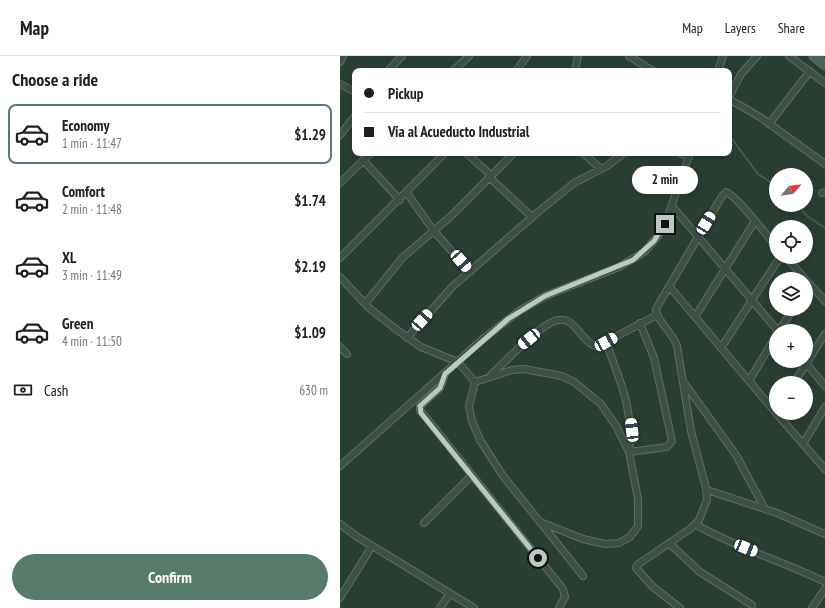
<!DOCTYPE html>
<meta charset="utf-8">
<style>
body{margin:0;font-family:"PT Sans Narrow",sans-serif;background:#f2f2f2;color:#202124;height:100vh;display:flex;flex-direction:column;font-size:15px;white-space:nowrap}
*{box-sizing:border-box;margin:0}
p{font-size:13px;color:#757577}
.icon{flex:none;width:22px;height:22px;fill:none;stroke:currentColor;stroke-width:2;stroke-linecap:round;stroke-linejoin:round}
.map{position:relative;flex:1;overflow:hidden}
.drawer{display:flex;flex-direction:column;background:#fff;width:340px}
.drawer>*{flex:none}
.guide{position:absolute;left:12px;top:12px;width:380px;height:88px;border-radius:8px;box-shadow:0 2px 10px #0003;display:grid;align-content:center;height:88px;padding:0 12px;background:#fff}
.needle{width:26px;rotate:61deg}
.fabs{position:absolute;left:429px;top:112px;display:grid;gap:8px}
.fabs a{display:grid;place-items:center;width:44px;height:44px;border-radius:50%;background:#fff;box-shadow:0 2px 10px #0003;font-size:20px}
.end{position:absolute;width:18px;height:18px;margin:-9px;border:5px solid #bac9c1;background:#111;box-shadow:0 0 0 2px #111}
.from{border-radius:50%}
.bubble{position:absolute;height:28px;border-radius:14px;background:#fff;box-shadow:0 2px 10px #0003;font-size:13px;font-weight:600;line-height:28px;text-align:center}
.car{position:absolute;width:12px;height:24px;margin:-12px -6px;border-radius:5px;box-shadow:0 0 3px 1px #0007;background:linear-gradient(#fff 24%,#345 0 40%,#fff 0 76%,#345 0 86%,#fff 0)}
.guide b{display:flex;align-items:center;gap:14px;height:38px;font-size:15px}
.guide b+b{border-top:1px solid #e0e0e0}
.guide i{width:10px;height:10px;background:#202124}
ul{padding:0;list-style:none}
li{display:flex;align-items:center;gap:12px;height:60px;margin:0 8px 6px;padding:0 4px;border:2px solid transparent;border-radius:8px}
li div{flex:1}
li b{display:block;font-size:15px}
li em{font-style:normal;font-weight:600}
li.current{border-color:#587c6b}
li>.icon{width:36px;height:36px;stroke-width:1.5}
h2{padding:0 12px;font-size:18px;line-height:48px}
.pay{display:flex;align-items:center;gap:10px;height:44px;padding:0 12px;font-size:15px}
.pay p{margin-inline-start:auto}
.cta{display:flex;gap:8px;margin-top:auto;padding:8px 12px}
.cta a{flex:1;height:46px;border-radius:24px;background:#587c6b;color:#fff;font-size:16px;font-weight:600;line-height:46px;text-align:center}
header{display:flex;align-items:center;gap:24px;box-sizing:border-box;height:56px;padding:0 20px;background:#fff;border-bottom:1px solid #e0e0e0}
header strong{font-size:19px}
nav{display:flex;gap:22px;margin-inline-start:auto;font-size:14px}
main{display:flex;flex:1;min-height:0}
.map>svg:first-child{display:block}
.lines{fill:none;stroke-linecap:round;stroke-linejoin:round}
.stream{stroke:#446753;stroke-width:1.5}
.minor-casing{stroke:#5e6f66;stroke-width:8}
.secondary-casing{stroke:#5e6f66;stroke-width:11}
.minor{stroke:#3e4f45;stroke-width:6}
.secondary{stroke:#4c6256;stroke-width:9}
.route{stroke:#bac9c1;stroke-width:5}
</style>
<header>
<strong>Map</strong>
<nav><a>Map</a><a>Layers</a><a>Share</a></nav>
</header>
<main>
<section class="drawer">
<h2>Choose a ride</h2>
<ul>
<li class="current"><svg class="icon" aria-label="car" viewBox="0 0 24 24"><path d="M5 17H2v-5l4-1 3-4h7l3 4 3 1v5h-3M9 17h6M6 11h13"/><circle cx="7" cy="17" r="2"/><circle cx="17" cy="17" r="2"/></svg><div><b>Economy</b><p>1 min · 11:47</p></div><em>$1.29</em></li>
<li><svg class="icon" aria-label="car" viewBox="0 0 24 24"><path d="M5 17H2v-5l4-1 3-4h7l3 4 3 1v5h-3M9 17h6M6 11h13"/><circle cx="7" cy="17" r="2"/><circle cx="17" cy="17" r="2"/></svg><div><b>Comfort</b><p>2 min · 11:48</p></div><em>$1.74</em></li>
<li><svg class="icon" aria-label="car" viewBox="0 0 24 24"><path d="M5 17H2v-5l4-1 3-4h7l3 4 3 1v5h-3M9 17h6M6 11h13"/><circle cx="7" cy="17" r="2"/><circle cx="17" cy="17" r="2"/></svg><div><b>XL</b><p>3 min · 11:49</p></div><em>$2.19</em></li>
<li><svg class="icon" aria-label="car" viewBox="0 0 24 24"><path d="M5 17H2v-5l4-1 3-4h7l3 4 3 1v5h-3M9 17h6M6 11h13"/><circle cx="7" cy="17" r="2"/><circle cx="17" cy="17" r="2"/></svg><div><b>Green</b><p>4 min · 11:50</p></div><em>$1.09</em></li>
</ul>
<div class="pay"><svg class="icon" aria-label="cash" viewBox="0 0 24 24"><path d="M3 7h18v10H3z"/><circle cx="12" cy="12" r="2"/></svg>Cash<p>630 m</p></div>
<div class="cta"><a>Confirm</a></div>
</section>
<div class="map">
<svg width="485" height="552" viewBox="0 0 485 552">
<rect width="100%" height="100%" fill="#2a3f33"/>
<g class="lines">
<path class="stream" d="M389 79 418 118 436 130
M457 149 467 160 485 172"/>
<g class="minor-casing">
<path id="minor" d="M289 0 313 15
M449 0 485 27
M0 6 3 0
M48 15 62 0
M113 15 129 0
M176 15 187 0
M235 15 238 0
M378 15 383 0
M0 28 15 36
M389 41 401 18 417 0
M389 43 420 61 485 108
M429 68 470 15
M0 79 15 60
M126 97 151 119
M243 97 261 113
M340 97 349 101
M23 104 60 144
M149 121 192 161
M0 127 31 97
M67 137 93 174 130 216
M482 137 485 136
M332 150 438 275
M446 201 465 223
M0 202 105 97
M0 221 28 251 53 271 81 291 118 306 135 326
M466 224 485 245
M329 230 436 357
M25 248 63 201 110 161 174 97
M355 261 415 165
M439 275 453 253
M67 282 112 231 198 156 234 127 267 110 284 97
M266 286C280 326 294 352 289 396L327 391 332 385 314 302 300 267
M0 291 7 298
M381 292 440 201
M464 305 485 330
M184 313 222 320 234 326 261 348 276 370 289 396 298 443V470L290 481 279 487 265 488 243 483 200 466 163 420 140 384 132 365 129 350 135 326 172 314Z
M105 318 100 332 80 350V354L223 533 225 541 219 552
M150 320C164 307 201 266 219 264 226 263 230 266 235 271 241 277 249 291 258 290L317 259
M409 325 436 280
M454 327 485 278
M345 328 396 399 425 453
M436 357 485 413
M463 388 485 351
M0 410 144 282 179 255 205 240 279 211 304 196 318 180 325 168 350 97
M367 434 437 457 485 478
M84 467 131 420
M201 467 243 520
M0 468 16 480 134 552
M355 468C396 492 443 505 485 526
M330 488 360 516 412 549
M0 542 32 490
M100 552 110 537
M340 552 313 531 296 512 297 509 350 473 359 464 367 444 366 432 351 375 337 290C334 278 315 263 316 253L382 140 386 136C396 139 427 180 436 190
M472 552 485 533"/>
</g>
<g class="secondary-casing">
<path id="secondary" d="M474 0 485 9"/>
</g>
<use href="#minor" class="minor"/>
<use href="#secondary" class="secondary"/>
</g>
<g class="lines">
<path class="route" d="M198 502 81 357 80 350 100 332 105 318 168 263 205 240 293 204 314 185 325 168"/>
</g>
</svg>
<div class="fabs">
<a><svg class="needle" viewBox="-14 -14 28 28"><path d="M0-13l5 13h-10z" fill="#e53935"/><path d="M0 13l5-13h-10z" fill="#757577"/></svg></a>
<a><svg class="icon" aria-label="locate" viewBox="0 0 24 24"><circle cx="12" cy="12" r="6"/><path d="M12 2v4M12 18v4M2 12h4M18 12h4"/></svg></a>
<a><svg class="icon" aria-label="layers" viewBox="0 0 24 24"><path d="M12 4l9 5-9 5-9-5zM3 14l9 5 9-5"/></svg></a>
<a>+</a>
<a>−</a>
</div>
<i class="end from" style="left:198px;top:502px"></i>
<i class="end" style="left:325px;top:168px"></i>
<div class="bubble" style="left:292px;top:110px;width:66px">2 min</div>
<i class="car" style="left:366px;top:167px;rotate:31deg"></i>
<i class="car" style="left:121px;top:205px;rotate:139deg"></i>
<i class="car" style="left:82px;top:264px;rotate:42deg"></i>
<i class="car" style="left:189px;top:283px;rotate:231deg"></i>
<i class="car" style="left:266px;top:286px;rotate:61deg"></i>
<i class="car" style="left:292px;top:374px;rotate:353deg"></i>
<i class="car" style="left:406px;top:492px;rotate:112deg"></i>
<div class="guide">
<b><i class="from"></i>Pickup</b>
<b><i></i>Vía al Acueducto Industrial</b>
</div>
</div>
</main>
